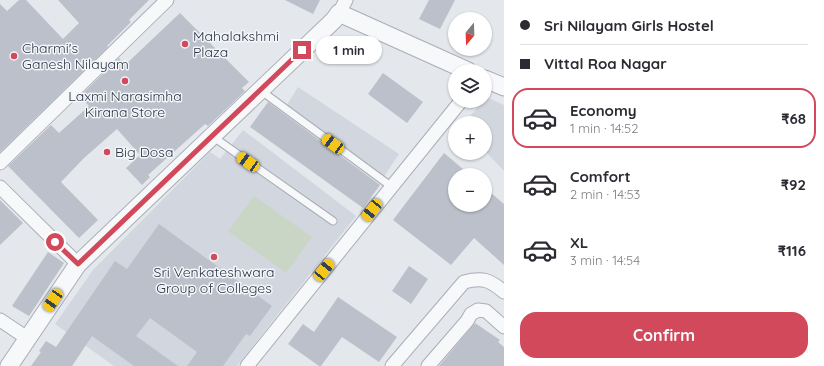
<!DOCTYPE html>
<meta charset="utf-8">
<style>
body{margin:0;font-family:Quicksand,sans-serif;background:#f2f2f3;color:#2b2b33;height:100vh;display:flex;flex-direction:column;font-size:15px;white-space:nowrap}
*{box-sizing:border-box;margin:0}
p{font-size:13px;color:#7c7c81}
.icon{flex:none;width:22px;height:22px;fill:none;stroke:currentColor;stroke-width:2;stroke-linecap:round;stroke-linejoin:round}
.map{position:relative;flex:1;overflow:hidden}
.drawer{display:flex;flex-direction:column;background:#fff;width:320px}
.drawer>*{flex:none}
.guide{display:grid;align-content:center;height:88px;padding:0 16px;background:#fff}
.needle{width:26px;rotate:199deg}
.controls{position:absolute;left:448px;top:12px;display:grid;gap:8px}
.controls a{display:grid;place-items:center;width:44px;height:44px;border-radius:50%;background:#fff;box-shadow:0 1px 3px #0004;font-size:20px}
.end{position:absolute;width:18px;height:18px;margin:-9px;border:5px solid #d1495b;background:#fff;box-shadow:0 0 0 2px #fff}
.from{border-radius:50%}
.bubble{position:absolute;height:28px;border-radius:14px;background:#fff;box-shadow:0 1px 3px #0004;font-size:13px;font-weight:700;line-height:28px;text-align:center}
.car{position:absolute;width:12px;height:24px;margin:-12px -6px;border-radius:5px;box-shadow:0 0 3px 1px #0007;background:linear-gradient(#f5c518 24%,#345 0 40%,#f5c518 0 76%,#345 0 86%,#f5c518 0)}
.guide b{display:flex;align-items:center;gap:14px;height:38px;font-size:15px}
.guide b+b{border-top:1px solid #e1e1e2}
.guide i{width:10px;height:10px;background:#2b2b33}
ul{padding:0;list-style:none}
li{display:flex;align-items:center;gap:12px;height:60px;margin:0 8px 6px;padding:0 8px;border:2px solid transparent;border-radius:16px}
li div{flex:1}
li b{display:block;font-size:15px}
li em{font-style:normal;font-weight:700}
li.current{border-color:#d1495b}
li>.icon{width:36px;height:36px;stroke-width:1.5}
.cta{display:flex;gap:8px;margin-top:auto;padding:8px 16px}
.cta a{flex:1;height:46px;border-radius:16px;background:#d1495b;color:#fff;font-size:16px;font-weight:700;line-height:46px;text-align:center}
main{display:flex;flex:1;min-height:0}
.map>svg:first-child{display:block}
.built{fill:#d2d6de}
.green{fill:#c9d6c5}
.building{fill:#bbc0ca}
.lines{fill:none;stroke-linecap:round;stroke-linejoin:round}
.service-casing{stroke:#a9aeb7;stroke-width:9}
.minor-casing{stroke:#a9aeb7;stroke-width:15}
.tertiary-casing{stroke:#a9aeb7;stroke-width:19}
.service{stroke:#f7f8fa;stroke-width:7}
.minor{stroke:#f7f8fa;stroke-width:13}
.tertiary{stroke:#f7f8fa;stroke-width:17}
.route{stroke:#d1495b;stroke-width:5}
.poi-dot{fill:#d1495b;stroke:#f4f6f9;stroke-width:1.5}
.labels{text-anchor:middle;stroke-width:3;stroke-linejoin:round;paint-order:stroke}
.poi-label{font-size:14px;fill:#2b3445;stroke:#f4f6f9;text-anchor:start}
</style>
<main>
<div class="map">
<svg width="504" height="366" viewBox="0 0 504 366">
<rect width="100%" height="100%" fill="#e4e7ec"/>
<path class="built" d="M298 87 399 154 383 178 285 108Z
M486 97 504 105V171L485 151V123H464L483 101H485Z
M243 130 356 216 237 366H114L55 324 93 270 210 152 220 159Z"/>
<path class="green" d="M254 196 312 237 286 273 228 231Z"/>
<path class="building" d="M19 0H26L63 39 79 23 58 0H149L129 20 131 22 107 46 108 47 0 152V4L7 11Z
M285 0H320L313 14Z
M429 0H455L440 29 419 19Z
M180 13 249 82 242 88 245 91 208 126 205 124 148 175 150 177 142 185 126 168 140 155 117 129 84 158 61 182 98 220 79 238 8 166 51 125 59 133 89 106 80 96 119 58 125 65Z
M383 73 423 102 407 123 368 94Z
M268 102 380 185 363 208 250 127Z
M444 153 470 175H455V205H485V188L504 204V265L474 238 451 265 393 220Z
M0 200 23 223 0 245Z
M159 224 272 306 250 336 246 334 223 366H187L197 352 150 318 136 336 178 366H134L92 336 72 366H31L41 352 39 351 46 341 56 347 115 261 127 269Z
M48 252 64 263 29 316 12 306Z
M409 266 428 279 411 304 392 291Z
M338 297 397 337 379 362 342 337 321 366H319L288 344 303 324 314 332Z
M475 323 500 340 498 342 504 347V366H439Z"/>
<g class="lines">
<g class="service-casing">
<path id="service" d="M260 90 392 187
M212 136 333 221"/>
</g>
<g class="minor-casing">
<path id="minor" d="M339 13 346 0
M0 163 167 0
M0 187 78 264
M0 320 27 338
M247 366 461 101
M392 366 464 282C483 277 490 280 504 292
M428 366 467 321 471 314 478 310 486 311 504 327"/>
</g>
<g class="tertiary-casing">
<path id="tertiary" d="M485 79 504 87
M9 366 78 264 334 20 339 13 468 71"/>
</g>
<use href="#service" class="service"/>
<use href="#minor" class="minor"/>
<use href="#tertiary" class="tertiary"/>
</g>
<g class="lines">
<path class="route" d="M55 242 78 264 302 50"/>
</g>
<g class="poi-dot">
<circle cx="185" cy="44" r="4"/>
<circle cx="14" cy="56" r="4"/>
<circle cx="125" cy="81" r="4"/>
<circle cx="107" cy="152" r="4"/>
<circle cx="214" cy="257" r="4"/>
</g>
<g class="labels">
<g class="poi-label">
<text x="193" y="41">Mahalakshmi<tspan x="193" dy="16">Plaza</tspan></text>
<text x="22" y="53">Charmi's<tspan x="22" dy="16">Ganesh Nilayam</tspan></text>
<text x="125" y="101" text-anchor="middle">Laxmi Narasimha<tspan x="125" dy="16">Kirana Store</tspan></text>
<text x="115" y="157">Big Dosa</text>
<text x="214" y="277" text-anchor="middle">Sri Venkateshwara<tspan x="214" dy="16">Group of Colleges</tspan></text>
</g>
</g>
</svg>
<div class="controls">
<a><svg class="needle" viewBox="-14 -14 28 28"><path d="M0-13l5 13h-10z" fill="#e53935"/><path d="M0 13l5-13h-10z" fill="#7c7c81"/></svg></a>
<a><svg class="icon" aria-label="layers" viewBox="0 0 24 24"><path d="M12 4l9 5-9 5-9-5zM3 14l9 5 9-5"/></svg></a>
<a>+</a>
<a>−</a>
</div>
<i class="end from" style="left:55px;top:242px"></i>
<i class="end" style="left:302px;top:50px"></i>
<div class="bubble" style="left:316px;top:36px;width:66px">1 min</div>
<i class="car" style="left:333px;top:144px;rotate:306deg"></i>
<i class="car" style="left:248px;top:162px;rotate:305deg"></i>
<i class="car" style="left:372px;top:210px;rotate:219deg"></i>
<i class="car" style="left:324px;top:270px;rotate:39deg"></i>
<i class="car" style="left:53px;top:300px;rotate:214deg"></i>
</div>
<section class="drawer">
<div class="guide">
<b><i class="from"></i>Sri Nilayam Girls Hostel</b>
<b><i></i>Vittal Roa Nagar</b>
</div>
<ul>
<li class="current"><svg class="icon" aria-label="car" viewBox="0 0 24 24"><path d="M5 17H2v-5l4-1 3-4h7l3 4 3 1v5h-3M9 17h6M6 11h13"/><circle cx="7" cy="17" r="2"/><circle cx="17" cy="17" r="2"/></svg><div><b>Economy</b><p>1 min · 14:52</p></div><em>₹68</em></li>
<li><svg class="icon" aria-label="car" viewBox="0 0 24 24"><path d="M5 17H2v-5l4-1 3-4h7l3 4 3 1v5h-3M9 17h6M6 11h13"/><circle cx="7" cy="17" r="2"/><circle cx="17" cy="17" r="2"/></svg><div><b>Comfort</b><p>2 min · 14:53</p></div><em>₹92</em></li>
<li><svg class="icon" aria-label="car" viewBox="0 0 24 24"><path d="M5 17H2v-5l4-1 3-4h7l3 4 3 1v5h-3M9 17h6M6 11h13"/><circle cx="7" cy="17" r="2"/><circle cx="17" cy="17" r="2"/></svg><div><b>XL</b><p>3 min · 14:54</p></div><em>₹116</em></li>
</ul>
<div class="cta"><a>Confirm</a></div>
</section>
</main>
